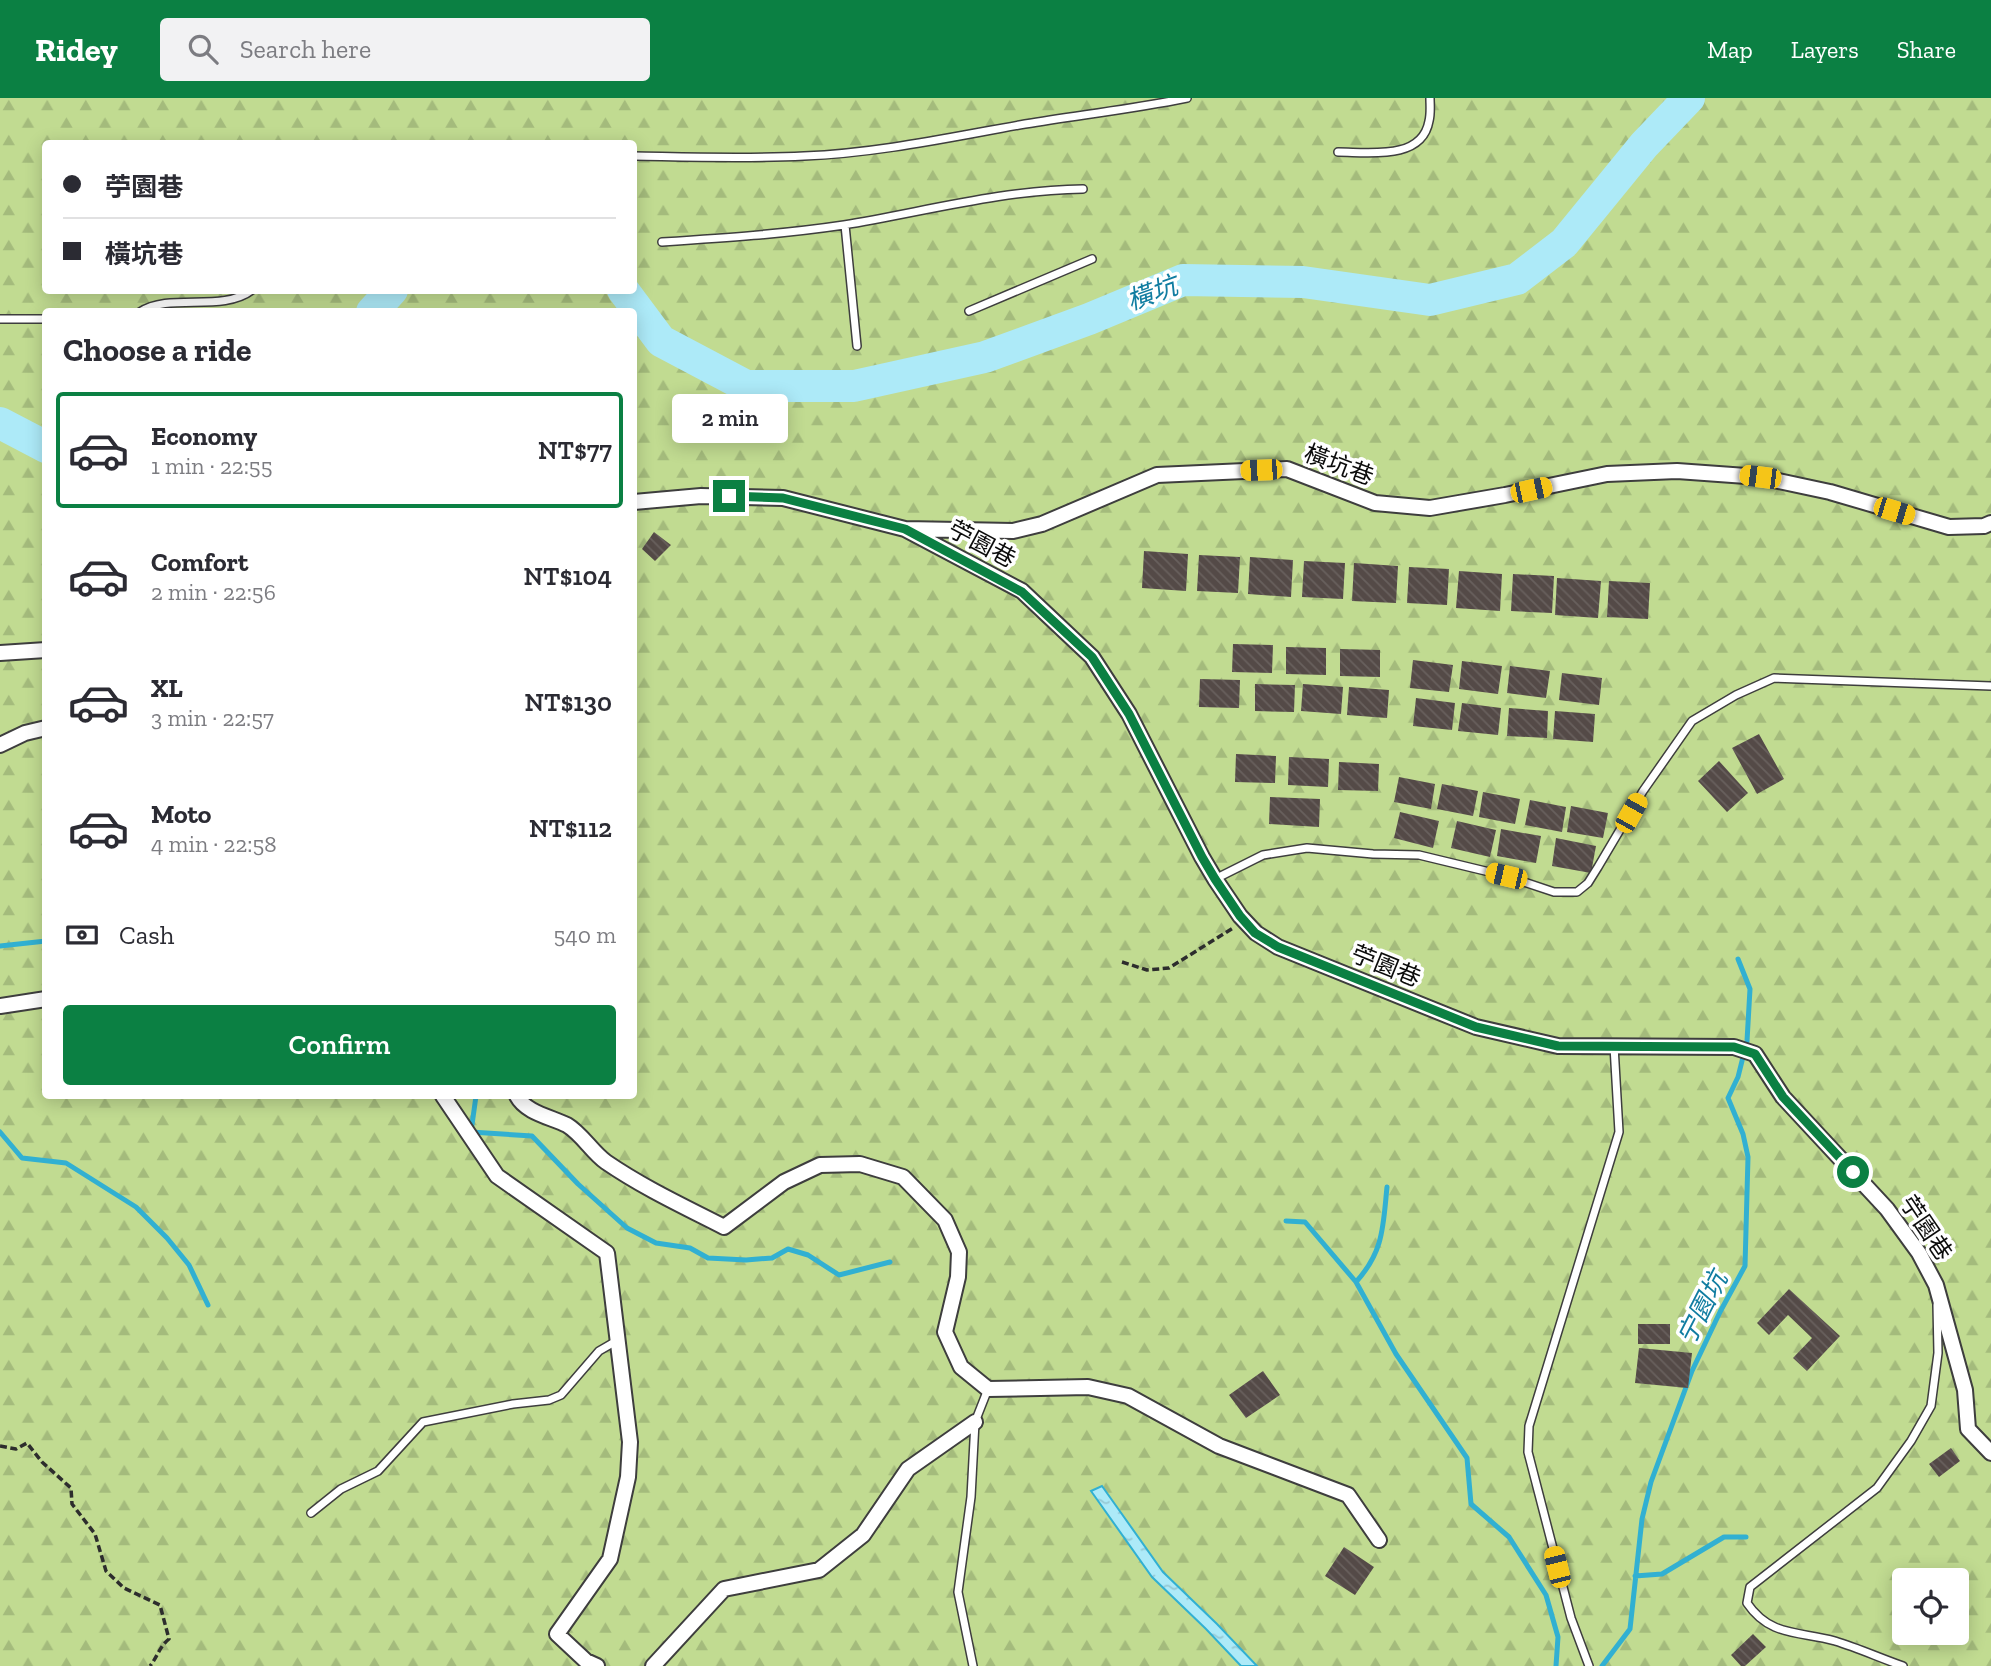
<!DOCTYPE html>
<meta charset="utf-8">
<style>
body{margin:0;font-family:"Zilla Slab","Noto Sans TC",serif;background:#f2f2f3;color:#2b2b33;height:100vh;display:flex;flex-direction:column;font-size:26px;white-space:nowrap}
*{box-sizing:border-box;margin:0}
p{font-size:23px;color:#7c7c81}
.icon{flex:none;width:38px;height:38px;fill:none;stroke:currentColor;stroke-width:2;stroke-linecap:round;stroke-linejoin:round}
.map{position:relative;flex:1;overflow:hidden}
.sheet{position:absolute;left:42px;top:210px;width:595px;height:791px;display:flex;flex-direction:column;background:#fff;border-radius:7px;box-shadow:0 4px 18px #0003}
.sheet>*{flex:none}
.top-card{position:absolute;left:42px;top:42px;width:595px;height:154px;border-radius:7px;box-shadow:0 4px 18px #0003;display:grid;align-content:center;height:154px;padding:0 21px;background:#fff}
.tools{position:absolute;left:1892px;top:1470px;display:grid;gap:14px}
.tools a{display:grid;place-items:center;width:77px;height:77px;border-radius:7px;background:#fff;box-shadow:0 4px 18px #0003;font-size:35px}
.end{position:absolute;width:32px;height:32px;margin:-16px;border:9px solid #0b8043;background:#fff;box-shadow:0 0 0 4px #fff}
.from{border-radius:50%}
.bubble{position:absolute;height:49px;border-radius:7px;background:#fff;box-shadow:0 4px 18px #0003;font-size:23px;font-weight:600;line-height:49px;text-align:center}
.car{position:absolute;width:21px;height:42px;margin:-21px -10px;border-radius:9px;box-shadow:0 0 5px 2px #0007;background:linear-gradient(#f5c518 24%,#345 0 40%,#f5c518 0 76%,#345 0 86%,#f5c518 0)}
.top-card b{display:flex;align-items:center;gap:24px;height:66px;font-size:26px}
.top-card b+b{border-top:2px solid #e1e1e2}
.top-card i{width:18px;height:18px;background:#2b2b33}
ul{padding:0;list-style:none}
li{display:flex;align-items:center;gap:21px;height:116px;margin:0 14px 10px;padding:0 7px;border:4px solid transparent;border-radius:7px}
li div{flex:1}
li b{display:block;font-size:26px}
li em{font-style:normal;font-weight:600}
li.current{border-color:#0b8043}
li>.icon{width:63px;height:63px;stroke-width:1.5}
h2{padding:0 21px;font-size:32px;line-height:84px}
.pay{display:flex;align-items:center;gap:18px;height:77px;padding:0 21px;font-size:26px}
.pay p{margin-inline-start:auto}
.primary-button{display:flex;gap:14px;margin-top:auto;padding:14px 21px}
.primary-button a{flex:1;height:80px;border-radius:7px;background:#0b8043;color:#fff;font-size:28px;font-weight:600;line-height:80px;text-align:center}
header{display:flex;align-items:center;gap:42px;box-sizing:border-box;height:98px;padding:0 35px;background:#0b8043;color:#fff}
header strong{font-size:33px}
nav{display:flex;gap:38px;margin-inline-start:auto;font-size:24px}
.search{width:490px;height:63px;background:#f2f2f3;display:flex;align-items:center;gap:18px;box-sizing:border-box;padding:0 24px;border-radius:7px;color:#7c7c81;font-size:26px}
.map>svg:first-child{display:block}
.forest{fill:url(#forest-firs);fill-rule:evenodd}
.water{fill:url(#water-ripples);stroke:#31b0d2;stroke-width:2}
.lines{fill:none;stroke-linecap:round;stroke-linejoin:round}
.stream{stroke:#31b0d2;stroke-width:5}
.river{stroke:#adeaf8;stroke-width:32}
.building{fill:url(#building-back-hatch)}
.service-casing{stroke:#3e3e3e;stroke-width:10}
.minor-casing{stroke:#3e3e3e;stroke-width:18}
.path{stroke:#2d2d2d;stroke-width:3.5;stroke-dasharray:7 3.5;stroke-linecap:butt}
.service{stroke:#fff;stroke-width:7}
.minor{stroke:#fff;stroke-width:14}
.route{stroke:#0b8043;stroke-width:9}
.labels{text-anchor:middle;stroke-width:7;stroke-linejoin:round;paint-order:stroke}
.street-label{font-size:24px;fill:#0b0b0b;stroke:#fff}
.water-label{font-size:26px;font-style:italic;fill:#117da1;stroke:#fff}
</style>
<header>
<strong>Ridey</strong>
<div class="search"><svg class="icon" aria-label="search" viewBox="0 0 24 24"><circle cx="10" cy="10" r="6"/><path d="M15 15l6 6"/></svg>Search here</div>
<nav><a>Map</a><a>Layers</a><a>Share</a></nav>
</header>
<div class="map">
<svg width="1991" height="1568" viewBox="0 0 1991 1568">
<defs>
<pattern id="forest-firs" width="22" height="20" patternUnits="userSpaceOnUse" patternTransform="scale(1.75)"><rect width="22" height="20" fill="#c1db91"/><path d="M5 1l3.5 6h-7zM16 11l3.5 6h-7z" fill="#a4bb7c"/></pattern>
<pattern id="water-ripples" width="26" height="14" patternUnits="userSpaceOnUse" patternTransform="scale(1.75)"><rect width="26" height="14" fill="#adeaf8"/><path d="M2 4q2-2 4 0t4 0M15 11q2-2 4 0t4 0" fill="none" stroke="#94c7d3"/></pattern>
<pattern id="building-back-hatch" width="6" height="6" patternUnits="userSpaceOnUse" patternTransform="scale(1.75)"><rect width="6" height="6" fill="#544a47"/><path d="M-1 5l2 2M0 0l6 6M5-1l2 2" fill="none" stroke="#68605d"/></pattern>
</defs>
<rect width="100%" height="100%" fill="#fff7ea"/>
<path class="forest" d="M0 0H1991V1568H0ZM46 46H634V192H46ZM46 214H634V998H46ZM1904 1482H1956V1535H1904Z"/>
<path class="water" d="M1102 1388 1163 1474 1217 1526 1257 1568H1241L1206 1531 1152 1479 1091 1393Z"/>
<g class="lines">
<path class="stream" d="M0 848 46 843
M476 998 471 1034 532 1038 578 1086 627 1130 656 1145 690 1150 708 1160 746 1162 772 1160 788 1151 808 1157 839 1177 890 1164
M0 1034 22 1060 66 1065 136 1109 167 1140 189 1167 208 1207
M1286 1123 1305 1124 1356 1184 1396 1256 1467 1360 1471 1406 1509 1439 1546 1497 1558 1539 1556 1568
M1356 1184C1384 1153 1383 1128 1387 1089
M1635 1478 1662 1476 1724 1439H1746
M1602 1568 1630 1531 1642 1421 1651 1384 1692 1273 1720 1214 1745 1168 1748 1059 1743 1036 1728 1000 1738 979 1747 943 1750 891 1738 861"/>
<path class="river" d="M623 192 661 243 746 288H854L985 259 1089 221 1183 182 1303 184 1430 202 1517 181 1564 145 1644 47 1689 0
M372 214 392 192
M0 325 46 349"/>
</g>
<path class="building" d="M654 434 671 447 655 463 642 451Z
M1144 453 1188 456 1186 493 1142 490Z
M1199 457 1240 459 1238 495 1197 493Z
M1250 459 1293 462 1291 499 1248 496Z
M1304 463 1345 465 1343 501 1302 499Z
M1354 465 1398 468 1396 505 1352 503Z
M1409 469 1449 471 1447 507 1407 505Z
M1459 473 1502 476 1500 513 1456 510Z
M1513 476 1554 478 1552 515 1511 513Z
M1557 480 1601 483 1598 520 1555 517Z
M1609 483 1650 485 1648 521 1607 519Z
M1233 546 1273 547 1272 575 1232 574Z
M1286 549 1326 550V577L1286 576Z
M1340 551 1380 552V579L1340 578Z
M1413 562 1453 567 1449 594 1410 590Z
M1462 563 1502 568 1498 596 1459 591Z
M1510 568 1550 573 1546 600 1507 595Z
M1562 575 1602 580 1599 607 1559 602Z
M1200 581 1240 582 1239 610 1199 609Z
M1255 586 1295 587 1294 614 1255 613Z
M1303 586 1343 589 1341 616 1301 613Z
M1349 589 1389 592 1387 620 1347 617Z
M1416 600 1455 605 1452 632 1413 628Z
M1462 605 1501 610 1498 637 1458 633Z
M1509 610 1548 613 1547 640 1507 638Z
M1555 613 1595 616 1593 644 1553 641Z
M1759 636 1784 681 1757 696 1732 650Z
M1236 656 1276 658 1275 685 1235 684Z
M1289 659 1329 661 1328 689 1288 687Z
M1719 663 1748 695 1727 714 1698 683Z
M1339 664 1379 666 1378 693 1338 692Z
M1399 679 1435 686 1431 711 1394 704Z
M1442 686 1478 693 1473 718 1437 711Z
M1483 694 1520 701 1515 726 1479 719Z
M1270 699 1320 701 1319 729 1269 726Z
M1530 702 1566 709 1562 734 1525 727Z
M1571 708 1608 715 1603 740 1567 734Z
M1400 714 1439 723 1433 750 1394 740Z
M1457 723 1496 732 1490 759 1451 750Z
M1501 731 1541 738 1536 765 1497 758Z
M1556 740 1596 748 1591 775 1552 768Z
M1789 1191 1840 1238 1807 1273 1793 1260 1812 1240 1788 1217 1769 1237 1757 1225Z
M1638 1226H1670V1246H1638Z
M1639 1250 1692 1255 1688 1290 1635 1285Z
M1263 1273 1280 1297 1246 1320 1229 1297Z
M1951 1350 1960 1363 1939 1379 1929 1366Z
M1344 1449 1374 1469 1355 1497 1325 1478Z
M1753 1536 1766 1549 1745 1568H1741L1731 1557Z"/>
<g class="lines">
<g class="service-casing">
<path id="service" d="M1338 54C1368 54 1422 63 1429 23 1431 15 1430 7 1430 0
M634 58C690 59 747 61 804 58 879 55 951 39 1025 26 1079 17 1133 11 1187 0
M845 127 857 248
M662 144C723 140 784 136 844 127 923 114 1002 92 1083 91
M969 213 1092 161
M140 214C170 194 222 215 252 192
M0 221H46
M1215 781 1263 757 1307 750 1373 756 1419 757 1506 778 1554 794H1577L1588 785 1598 769 1643 693 1692 623 1736 597 1774 580 1991 588
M311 1415 341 1391 378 1373 423 1324 513 1306 549 1302 561 1297 599 1253 618 1242
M973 1568 958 1494 971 1399 975 1324 988 1291
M1589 1568 1571 1520 1528 1354 1529 1328 1619 1034 1614 948
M1903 1568C1880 1560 1858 1550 1835 1543 1799 1533 1770 1539 1747 1505L1750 1489 1877 1390 1911 1343 1931 1308 1938 1255 1937 1207"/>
</g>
<g class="minor-casing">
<path id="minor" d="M634 404 701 398 783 400 905 431 1013 433 1042 426 1157 377 1287 371 1375 405 1430 410 1505 397 1607 376 1677 373 1760 379 1830 394 1949 429 1984 428 1991 425
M905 431 1022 493 1092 559 1129 616 1202 759 1215 781 1240 818 1256 835 1278 849 1476 929 1558 948 1734 949 1755 956 1783 999 1887 1111 1919 1155 1936 1187 1965 1292 1968 1331 1991 1355
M0 555 46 552
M0 647 25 635 46 630
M0 908 46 901
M443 998 497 1078 607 1155 630 1344 628 1379 610 1461 557 1536 586 1563 597 1568
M517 998C526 1015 551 1019 567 1027 582 1036 592 1054 606 1064 644 1090 683 1108 724 1129L784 1084 820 1067 860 1066 903 1079 945 1122 959 1154 958 1179 945 1234 961 1269 988 1291 1088 1289 1128 1298 1219 1348 1348 1397 1379 1442
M653 1568 724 1491 819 1472 863 1437 908 1371 975 1324"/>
</g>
<path class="path" d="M1122 864 1147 872 1169 870 1233 830
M0 1348 16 1351 27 1345 42 1364 71 1390 72 1406 95 1436 106 1473 124 1490 160 1507 169 1541C159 1549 158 1558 150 1568"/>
<use href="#service" class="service"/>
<use href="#minor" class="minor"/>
</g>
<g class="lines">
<path class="route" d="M729 398 783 400 905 431 1022 494 1092 559 1129 616 1202 759 1215 781 1240 818 1255 835 1278 849 1476 929 1558 948 1734 949 1755 956 1783 999 1853 1074"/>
</g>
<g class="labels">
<g class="street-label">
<text transform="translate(1339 367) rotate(21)" y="8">橫坑巷</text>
<text transform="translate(982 446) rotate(28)" y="8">苧園巷</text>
<text transform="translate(1386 868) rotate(22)" y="8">苧園巷</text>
<text transform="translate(1926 1130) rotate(56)" y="8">苧園巷</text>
</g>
<g class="water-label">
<text transform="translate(1152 195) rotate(-20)" y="9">橫坑</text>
<text transform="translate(1702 1210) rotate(-63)" y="9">宁園坑</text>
</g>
</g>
</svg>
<div class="tools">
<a><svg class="icon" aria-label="locate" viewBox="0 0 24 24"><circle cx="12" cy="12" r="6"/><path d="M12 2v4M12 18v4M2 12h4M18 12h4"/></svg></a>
</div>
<i class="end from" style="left:1853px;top:1074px"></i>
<i class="end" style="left:729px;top:398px"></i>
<div class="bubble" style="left:672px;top:296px;width:116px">2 min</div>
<i class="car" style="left:1261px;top:372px;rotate:268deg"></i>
<i class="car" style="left:1760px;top:379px;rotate:277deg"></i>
<i class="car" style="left:1531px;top:392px;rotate:78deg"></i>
<i class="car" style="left:1894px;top:413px;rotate:107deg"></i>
<i class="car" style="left:1631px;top:715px;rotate:29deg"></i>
<i class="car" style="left:1506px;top:778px;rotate:283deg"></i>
<i class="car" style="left:1557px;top:1469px;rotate:346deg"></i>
<div class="top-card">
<b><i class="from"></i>苧園巷</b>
<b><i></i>橫坑巷</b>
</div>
<section class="sheet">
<h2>Choose a ride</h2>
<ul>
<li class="current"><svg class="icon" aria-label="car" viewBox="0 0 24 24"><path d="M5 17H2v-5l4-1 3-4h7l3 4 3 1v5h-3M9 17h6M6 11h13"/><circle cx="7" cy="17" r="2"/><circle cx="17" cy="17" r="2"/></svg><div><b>Economy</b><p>1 min · 22:55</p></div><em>NT$77</em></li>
<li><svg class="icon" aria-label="car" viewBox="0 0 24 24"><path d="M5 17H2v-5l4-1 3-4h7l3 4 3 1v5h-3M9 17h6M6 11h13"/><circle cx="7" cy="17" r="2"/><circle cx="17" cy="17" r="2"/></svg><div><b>Comfort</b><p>2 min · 22:56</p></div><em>NT$104</em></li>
<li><svg class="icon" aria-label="car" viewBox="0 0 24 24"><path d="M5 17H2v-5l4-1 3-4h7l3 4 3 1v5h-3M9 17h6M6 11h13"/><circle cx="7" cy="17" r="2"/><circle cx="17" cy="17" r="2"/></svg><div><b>XL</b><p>3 min · 22:57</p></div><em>NT$130</em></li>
<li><svg class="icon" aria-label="car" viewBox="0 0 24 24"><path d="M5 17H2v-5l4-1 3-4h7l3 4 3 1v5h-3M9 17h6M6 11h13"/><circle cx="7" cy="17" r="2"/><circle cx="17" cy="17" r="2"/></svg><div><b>Moto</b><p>4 min · 22:58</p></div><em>NT$112</em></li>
</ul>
<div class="pay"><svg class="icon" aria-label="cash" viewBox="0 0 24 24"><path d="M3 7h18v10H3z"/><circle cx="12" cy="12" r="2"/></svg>Cash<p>540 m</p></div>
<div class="primary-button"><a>Confirm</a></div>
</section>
</div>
